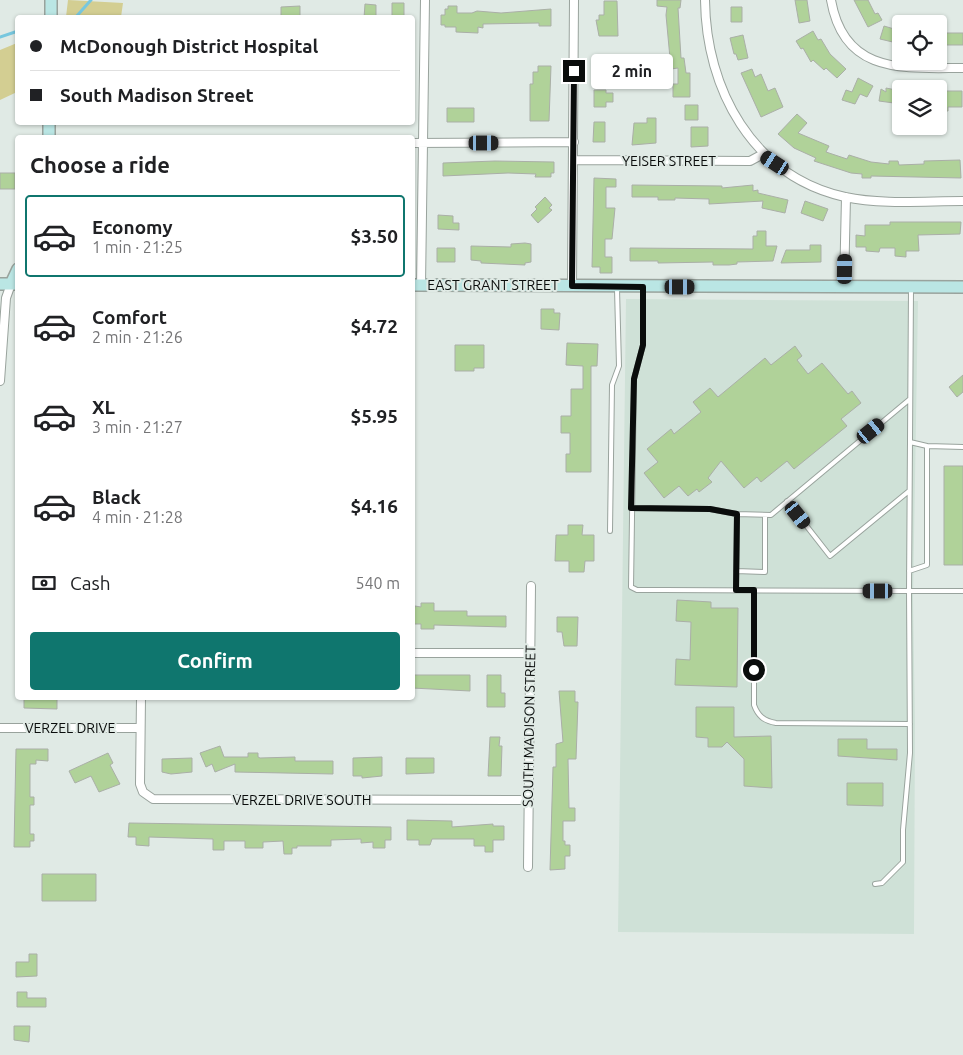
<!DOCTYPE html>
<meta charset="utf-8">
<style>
body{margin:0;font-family:Ubuntu,sans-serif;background:#f2f2f2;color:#202124;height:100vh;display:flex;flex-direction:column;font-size:19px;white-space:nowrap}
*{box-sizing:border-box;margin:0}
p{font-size:16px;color:#757577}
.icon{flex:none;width:28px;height:28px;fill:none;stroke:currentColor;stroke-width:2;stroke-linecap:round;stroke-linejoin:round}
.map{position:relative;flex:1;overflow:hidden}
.drawer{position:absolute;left:15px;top:135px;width:400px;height:565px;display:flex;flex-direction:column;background:#fff;border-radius:5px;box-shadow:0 1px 4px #0004}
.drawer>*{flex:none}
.banner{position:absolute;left:15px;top:15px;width:400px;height:110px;border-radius:5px;box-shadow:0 1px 4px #0004;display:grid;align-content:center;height:110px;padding:0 15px;background:#fff}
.tools{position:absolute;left:892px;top:15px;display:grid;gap:10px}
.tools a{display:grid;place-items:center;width:55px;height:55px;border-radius:5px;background:#fff;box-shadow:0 1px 4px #0004;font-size:25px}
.end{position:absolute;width:22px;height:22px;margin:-11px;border:6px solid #0a0d0c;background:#fff;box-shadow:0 0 0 2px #fff}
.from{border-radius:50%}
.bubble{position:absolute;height:35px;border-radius:5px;background:#fff;box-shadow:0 1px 4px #0004;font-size:16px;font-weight:700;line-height:35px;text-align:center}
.car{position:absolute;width:15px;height:30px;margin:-15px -8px;border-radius:6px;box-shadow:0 0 4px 1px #0007;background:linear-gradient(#222 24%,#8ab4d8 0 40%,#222 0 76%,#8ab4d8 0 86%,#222 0)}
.banner b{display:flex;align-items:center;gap:18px;height:48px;font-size:19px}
.banner b+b{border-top:1px solid #e0e0e0}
.banner i{width:12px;height:12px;background:#202124}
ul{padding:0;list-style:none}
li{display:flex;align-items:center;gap:15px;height:82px;margin:0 10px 8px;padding:0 5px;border:2px solid transparent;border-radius:5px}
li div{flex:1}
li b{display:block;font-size:19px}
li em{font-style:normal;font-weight:700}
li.on{border-color:#0f766e}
li>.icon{width:45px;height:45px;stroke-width:1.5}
h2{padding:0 15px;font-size:22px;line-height:60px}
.pay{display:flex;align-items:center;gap:12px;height:55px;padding:0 15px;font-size:19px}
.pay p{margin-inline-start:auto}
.action{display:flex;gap:10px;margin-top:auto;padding:10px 15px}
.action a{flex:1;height:58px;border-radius:5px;background:#0f766e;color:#fff;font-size:20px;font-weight:700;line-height:58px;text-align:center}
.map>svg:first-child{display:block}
.built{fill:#cfe1d7}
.green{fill:#d3ce92}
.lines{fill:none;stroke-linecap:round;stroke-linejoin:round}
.stream{stroke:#77c7de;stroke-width:3}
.building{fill:#b0d299;stroke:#aaafa7}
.lane-casing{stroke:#99a39d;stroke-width:6}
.street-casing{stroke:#99a39d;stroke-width:10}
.secondary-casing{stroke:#99a39d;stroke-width:14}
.lane{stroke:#fff;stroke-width:4}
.street{stroke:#fff;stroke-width:8}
.secondary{stroke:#bae6e4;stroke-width:11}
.route{stroke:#0a0d0c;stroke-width:6}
.labels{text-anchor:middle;stroke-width:4;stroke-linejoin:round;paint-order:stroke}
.street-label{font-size:14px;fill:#0a0d0c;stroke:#e0eae5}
</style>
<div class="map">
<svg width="963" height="1055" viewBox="0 0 963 1055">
<rect width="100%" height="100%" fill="#e0eae5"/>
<path class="built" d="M626 299 918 301 913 599 915 724 914 934 618 932Z"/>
<path class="green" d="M68 0 123 3 121 17H66Z
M17 43V92L0 100V50Z"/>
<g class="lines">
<path class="stream" d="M75 18 91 0
M0 37 18 31"/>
</g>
<path class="building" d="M657 0H681L680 8H678L681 58H684L686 73H690V97H673V84H678V68L671 69 666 15 667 7 657 6Z
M795 0H807L810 21 799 23Z
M854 0H868L875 14 878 13 882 20 868 27Z
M604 1H617L618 36H599L596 20H599V15H604Z
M392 3H404V18H392Z
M365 4 376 5V18H364Z
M300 6V18H281V7Z
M448 6H457V13H472L477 11 501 13 551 9V26H539V23L483 24V28L478 27V33L456 32V27H445V25H441V15H445V9H448Z
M731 7H742V22H731Z
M884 26 901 31V44L880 39Z
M813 31 818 40 821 39 830 54 846 69 837 78 826 68 824 70 813 60 811 62 803 48 801 49 796 41Z
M943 33H963V45H943Z
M743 35 748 58 738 60 736 54H734L730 38Z
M538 66H551L549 121H530V84H533V72H538Z
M752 69 755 77 761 74 768 91 775 88 783 107 761 117 741 73Z
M858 78 873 86 867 97 860 94 855 104 842 100 846 90 852 92Z
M886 88 901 91V104L879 101 881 89 886 92Z
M594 90H606V93H613V102H606V107H594Z
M945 91H962V107H948V111H939V94H945Z
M685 105H698V120H685Z
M447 108H474V122H447Z
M797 114 807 123 798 133 829 146 826 152 847 159 849 155 871 162 889 164V161H898L899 165 924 164V161L960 160 961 178 871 176V178H862V174L851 173 814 161 816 158 794 148 778 134Z
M647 118H656V143L632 145 634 123H647Z
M594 122H605V142H593Z
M691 127H708V146L691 147Z
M495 161 554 162V173H551V177H535L536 174 508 173 443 176V163Z
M0 173H15V189H0Z
M594 178 616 179V187H606V208H615L612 239H605V257H612V273H600V267H592Z
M632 185 722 186V188L753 185V191L758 190V193L788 200 785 213 762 208 763 201 709 204V199L675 198V200H658V197H632Z
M545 197 552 205 549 208 552 210 538 223 531 215 537 209 535 207Z
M805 201 828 209 823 221 801 213Z
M438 215 453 216V223H459V230L438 229Z
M890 222H961L960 234 918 235 919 251H906V257L895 256V248H880L879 252 866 251V247H856V235L865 236V225H890Z
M757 231H766V246H777L773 261 737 262V264L729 265H713V262L658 263V261H630V248L753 249V236H757Z
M525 243 531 244V262L525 263V265L481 263V261L471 260V246L511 247V244Z
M810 245H821V262L781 263 786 250H810Z
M437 248H455V262H437Z
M541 309H554V313H560L559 330 541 329Z
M567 343 598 344 597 366H591V472H566V454H570V433H561V416H571V389H583V366L566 365Z
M455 345H484V368H474V371H455Z
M795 346 802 356 797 360 808 374 822 363 848 394 852 391 861 403 841 419 847 426 794 469 787 461 761 482 757 477 744 488 721 461 708 478 712 482 699 492 697 489 688 496 679 486 664 498 644 473 658 462 647 449 671 429 674 434 701 412 693 402 710 388 718 397 765 358 771 365Z
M963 375V392L957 397 949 387Z
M944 466H963V565H944Z
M568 525H583L582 535H594V561H585L584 572H569V561H555L556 535H568Z
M677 600 711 602V608H738L737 687 675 685 676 659 690 660 691 622 676 621Z
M421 603H434V611H467V616H506V627L434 625V629H421V624H412L415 606 421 607Z
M557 617H578L577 646H564L562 632H557Z
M412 675H470V691L412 688Z
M487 675H501V693H505V707H487Z
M559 691H575V702H578L576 759H568L569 808H575V821H563V841H565V845H570V856H565V869L550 870 553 767H556V744L563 742Z
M24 698H57V709L24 708Z
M696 707H734V737L771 736 772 788 744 786V759L727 742 722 747H708V738L696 737Z
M490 737H500L499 746H502L501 776H488Z
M838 739H867V749H897V760L838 756Z
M220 746 224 757H248V753H258V757L260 758 295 757V761H333V774L235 772V764L215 772 212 764 206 767 200 753Z
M16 749H48V761L36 760V764H30V797H34V805H30V834H34V841H30V847H14Z
M108 753 113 763 110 765 120 784 99 792 91 776 75 783 69 771Z
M382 757V776L362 778V776H353V758Z
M192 758V772L171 774 162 772V759Z
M406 758H434V773L406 774Z
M847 783H883V806L847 805Z
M407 820 452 821V827L493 824V826H504V840H493V852H485V846H474V839H432L430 845H419V840H407Z
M129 823 391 827V840H385V848H373V842L361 843V839L331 840V846H297V848H292V854H284L283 841 263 842V848H245V841H224V850H213V839L149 837V846L136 845V837H128Z
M42 874H96V901H42Z
M29 954H37V976L16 977V962H29Z
M17 992H27V998H46V1007H17Z
M14 1026H30L29 1042 14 1040Z"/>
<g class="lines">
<g class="lane-casing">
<path id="lane" d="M643 288V345L634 379 631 587 637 590H664L909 591 911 289
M927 446 963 447
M787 501 830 556 909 491
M631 508 710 509 737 514 771 515 910 399
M610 531 612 385 619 366 617 289
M736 571 765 572V515
M909 571 927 565V446L910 442
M736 590 737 514
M754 590V705C758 716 764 721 776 723L910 724
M875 884 882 883 903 862V830L910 753 909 591H963"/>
</g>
<g class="street-casing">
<path id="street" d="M705 0C706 89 752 176 845 197 882 205 925 201 963 201
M831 0C844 75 904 68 963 68
M412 143 574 142
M574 160 750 161 763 154
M421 285 425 0
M572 286 574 0
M844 287 846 197
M0 381 6 298 11 284
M412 653H530
M141 698 140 784 143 792 153 799 529 800
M0 728H140
M528 867 531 586"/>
</g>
<g class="secondary-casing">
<path id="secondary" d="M51 18V0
M49 138V122
M0 284H18
M11 284 18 269
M412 285 963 287"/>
</g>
<use href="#lane" class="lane"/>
<use href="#street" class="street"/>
<use href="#secondary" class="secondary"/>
</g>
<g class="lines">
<path class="route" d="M574 71 572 286 643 287V345L634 379 631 508 710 509 737 514 736 590H754V670"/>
</g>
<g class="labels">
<g class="street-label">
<text x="669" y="166">YEISER STREET</text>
<text x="493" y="290">EAST GRANT STREET</text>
<text transform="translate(529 726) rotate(-89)" y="5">SOUTH MADISON STREET</text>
<text x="70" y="733">VERZEL DRIVE</text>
<text x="302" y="805">VERZEL DRIVE SOUTH</text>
</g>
</g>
</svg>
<div class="tools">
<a><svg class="icon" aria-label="locate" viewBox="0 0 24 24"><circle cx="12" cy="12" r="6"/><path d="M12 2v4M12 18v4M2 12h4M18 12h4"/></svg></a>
<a><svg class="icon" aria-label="layers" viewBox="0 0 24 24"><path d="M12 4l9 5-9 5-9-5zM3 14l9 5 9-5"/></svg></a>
</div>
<i class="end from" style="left:754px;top:670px"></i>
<i class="end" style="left:574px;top:71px"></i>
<div class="bubble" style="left:591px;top:54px;width:82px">2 min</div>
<i class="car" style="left:484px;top:143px;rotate:90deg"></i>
<i class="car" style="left:775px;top:163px;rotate:303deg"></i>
<i class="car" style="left:845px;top:269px;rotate:1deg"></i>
<i class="car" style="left:680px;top:287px;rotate:90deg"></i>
<i class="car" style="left:871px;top:431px;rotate:51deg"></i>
<i class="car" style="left:798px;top:515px;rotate:141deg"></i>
<i class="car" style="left:878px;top:591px;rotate:270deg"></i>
<div class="banner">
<b><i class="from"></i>McDonough District Hospital</b>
<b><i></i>South Madison Street</b>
</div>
<section class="drawer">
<h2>Choose a ride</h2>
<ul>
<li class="on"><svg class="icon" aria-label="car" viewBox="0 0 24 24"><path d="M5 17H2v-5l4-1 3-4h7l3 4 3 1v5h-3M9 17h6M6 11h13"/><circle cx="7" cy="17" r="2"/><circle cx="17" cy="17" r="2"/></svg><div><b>Economy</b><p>1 min · 21:25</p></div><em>$3.50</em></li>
<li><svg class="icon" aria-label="car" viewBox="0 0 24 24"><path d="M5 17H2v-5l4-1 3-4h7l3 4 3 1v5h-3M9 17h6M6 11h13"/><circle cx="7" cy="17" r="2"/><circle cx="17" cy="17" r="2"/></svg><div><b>Comfort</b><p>2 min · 21:26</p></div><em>$4.72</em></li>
<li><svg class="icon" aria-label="car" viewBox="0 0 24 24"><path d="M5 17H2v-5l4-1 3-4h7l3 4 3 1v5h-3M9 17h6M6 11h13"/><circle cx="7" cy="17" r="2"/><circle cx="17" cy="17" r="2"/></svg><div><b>XL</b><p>3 min · 21:27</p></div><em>$5.95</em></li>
<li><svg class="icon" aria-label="car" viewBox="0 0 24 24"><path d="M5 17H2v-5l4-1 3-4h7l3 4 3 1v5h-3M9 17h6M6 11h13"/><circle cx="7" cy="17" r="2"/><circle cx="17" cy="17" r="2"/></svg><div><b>Black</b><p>4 min · 21:28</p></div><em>$4.16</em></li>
</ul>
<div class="pay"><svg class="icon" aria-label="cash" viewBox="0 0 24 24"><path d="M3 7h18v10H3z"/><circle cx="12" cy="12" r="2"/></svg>Cash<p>540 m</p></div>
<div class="action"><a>Confirm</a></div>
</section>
</div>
